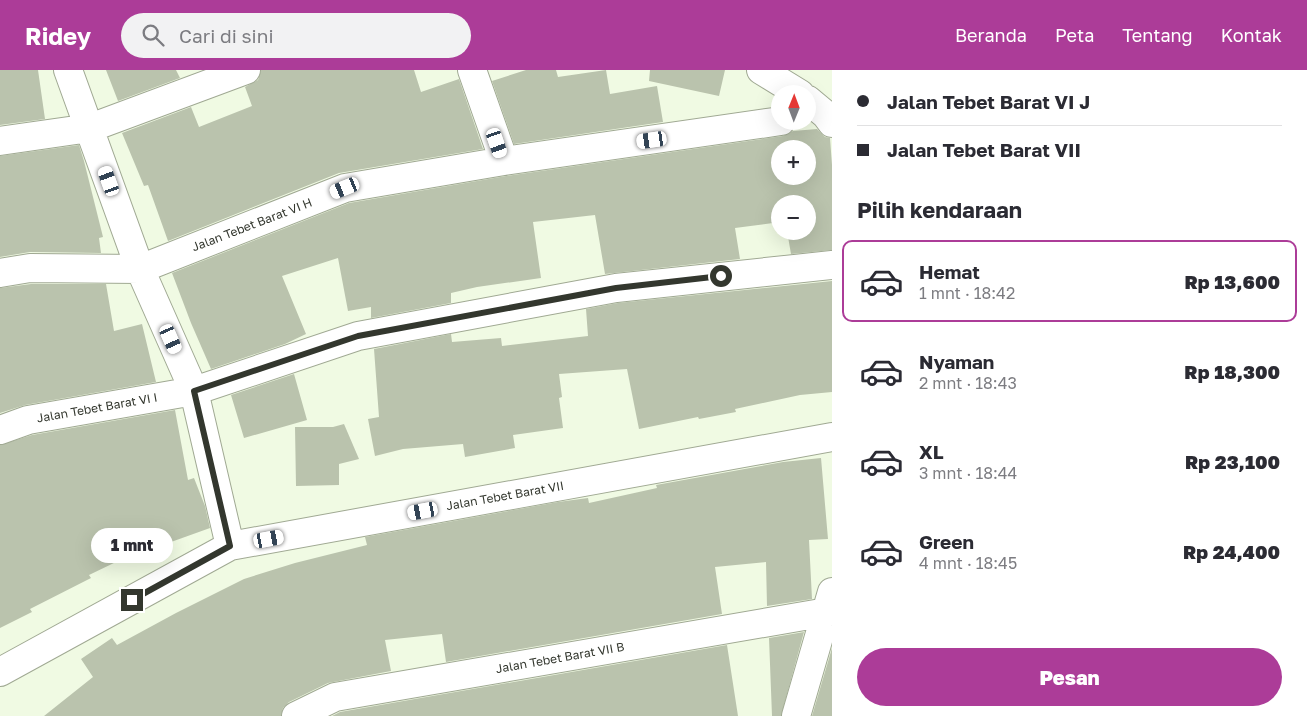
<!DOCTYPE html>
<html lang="id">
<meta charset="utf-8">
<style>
body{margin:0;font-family:"Golos Text",sans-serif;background:#f2f2f3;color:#2b2b33;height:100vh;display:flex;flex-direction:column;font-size:19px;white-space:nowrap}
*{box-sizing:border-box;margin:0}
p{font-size:16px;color:#7c7c81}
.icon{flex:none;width:28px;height:28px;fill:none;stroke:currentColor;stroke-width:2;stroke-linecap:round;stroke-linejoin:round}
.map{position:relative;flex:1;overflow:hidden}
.side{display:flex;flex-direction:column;background:#fff;width:475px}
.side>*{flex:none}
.top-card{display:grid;align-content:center;height:110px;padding:0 25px;background:#fff}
.needle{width:32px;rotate:1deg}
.fabs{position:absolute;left:771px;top:15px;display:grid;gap:10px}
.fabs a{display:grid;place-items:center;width:45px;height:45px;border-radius:50%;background:#fff;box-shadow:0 5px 20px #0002;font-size:25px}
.end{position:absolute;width:22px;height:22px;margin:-11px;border:6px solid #33372e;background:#fff;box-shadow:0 0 0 2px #fff}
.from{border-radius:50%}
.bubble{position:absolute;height:35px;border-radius:18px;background:#fff;box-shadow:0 5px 20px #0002;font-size:16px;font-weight:800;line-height:35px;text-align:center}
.car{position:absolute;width:15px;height:30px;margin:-15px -8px;border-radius:6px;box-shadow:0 0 4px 1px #0007;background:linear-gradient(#fff 24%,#345 0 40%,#fff 0 76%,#345 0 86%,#fff 0)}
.top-card b{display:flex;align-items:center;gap:18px;height:48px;font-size:19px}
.top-card b+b{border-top:1px solid #e1e1e2}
.top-card i{width:12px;height:12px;background:#2b2b33}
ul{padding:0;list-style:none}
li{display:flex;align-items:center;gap:15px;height:82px;margin:0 10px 8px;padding:0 15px;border:2px solid transparent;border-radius:10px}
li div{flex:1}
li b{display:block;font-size:19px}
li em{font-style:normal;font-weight:800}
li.current{border-color:#ac3c98}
li>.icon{width:45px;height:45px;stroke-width:1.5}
h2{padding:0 25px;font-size:22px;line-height:60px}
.button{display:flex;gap:10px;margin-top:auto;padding:10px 25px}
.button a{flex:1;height:58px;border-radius:30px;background:#ac3c98;color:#fff;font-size:20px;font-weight:800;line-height:58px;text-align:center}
header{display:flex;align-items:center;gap:30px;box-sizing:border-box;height:70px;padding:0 25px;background:#ac3c98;color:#fff}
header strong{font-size:24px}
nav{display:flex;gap:28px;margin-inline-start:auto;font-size:18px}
.search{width:350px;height:45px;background:#f2f2f3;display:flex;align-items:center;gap:12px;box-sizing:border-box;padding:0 18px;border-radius:28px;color:#7c7c81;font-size:19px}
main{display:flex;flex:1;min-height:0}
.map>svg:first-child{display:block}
.building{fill:#bac3ad;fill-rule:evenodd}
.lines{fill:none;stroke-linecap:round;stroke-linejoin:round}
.minor-casing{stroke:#a0a993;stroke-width:30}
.minor{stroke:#fff;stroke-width:28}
.route{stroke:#33372e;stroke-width:6}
.labels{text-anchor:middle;stroke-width:4.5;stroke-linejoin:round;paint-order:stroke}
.street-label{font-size:12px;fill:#33372e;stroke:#fff}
</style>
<header>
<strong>Ridey</strong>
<div class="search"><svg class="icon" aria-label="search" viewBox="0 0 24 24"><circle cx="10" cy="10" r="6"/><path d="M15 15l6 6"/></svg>Cari di sini</div>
<nav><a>Beranda</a><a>Peta</a><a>Tentang</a><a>Kontak</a></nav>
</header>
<main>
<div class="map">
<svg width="832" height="646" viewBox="0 0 832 646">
<rect width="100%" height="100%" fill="#f0fae3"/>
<path class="building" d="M0 0H38L45 49 0 55Z
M106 0H176L180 8 118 31Z
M261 0H414L421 22 459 9 483 79 339 103 168 171 148 115 144 116 122 63 191 37 199 57 252 36 245 17 258 10Z
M526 0H556L558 7 606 0 610 24 657 16 663 52 514 74 492 11Z
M650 0H725L719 26 649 11Z
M817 59 825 67 830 68 832 95V180L791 184 787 161H808V134H780V152L735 158 740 189 605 204 595 145 533 152 541 208 477 217 451 223V233L371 248V237L348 241 338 188 282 206 306 264 285 274 211 299 191 253 172 203 349 133 506 106 783 66 793 61ZM780 79H808V106H780Z
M79 75 84 91 103 167 99 168 101 183 30 182 0 187V86Z
M832 211V322L800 325 735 339 736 342 699 349 698 347 639 359 627 299 559 304 562 327 559 328 563 358 513 365 515 378 465 387 463 374 403 379 375 386 368 349 379 347 374 279 451 264 452 272 501 268 502 276 588 266 586 239 618 233Z
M31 214H106L114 261 142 254 156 312 25 335 0 343V218Z
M294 304 307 350 244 368 231 325Z
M175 340 188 410 194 408 205 436 210 458 146 481 145 478 89 505 91 508 30 539 32 542 0 558V375L32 365Z
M344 354 359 389 339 394V415L296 416 295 357H333Z
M821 388 828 469 809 470 812 529 767 536 766 492 715 497 722 544 446 592 442 564 385 570 391 601 328 613 289 632 283 638 281 646H44L93 607 81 589 112 568 117 575 176 543 244 509 295 493 367 475 365 467 558 432 588 428 589 433 657 418 656 415 783 392Z
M804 562 781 646H772L769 568Z
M727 575 738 646H332L340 642Z
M832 578V646H812Z"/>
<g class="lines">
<g class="minor-casing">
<path id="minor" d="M68 0 140 199 194 321 230 476
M472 0 504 91
M761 0 800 24
M808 30 826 45 832 53
M0 71 90 58 246 0
M0 203 30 198 140 199 345 118 504 91 781 51
M0 360 28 350 194 321 358 266 616 218 832 195
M0 602 230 476 832 367
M296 646 335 627 827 542
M796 646 832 522"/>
</g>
<use href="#minor" class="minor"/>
</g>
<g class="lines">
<path class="route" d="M132 530 230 476 194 321 358 266 616 218 721 206"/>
</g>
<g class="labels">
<g class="street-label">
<text transform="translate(252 155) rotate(-21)" y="4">Jalan Tebet Barat VI H</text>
<text transform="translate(97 338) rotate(-10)" y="4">Jalan Tebet Barat VI I</text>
<text transform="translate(505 426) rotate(-10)" y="4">Jalan Tebet Barat VII</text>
<text transform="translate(560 588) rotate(-10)" y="4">Jalan Tebet Barat VII B</text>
</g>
</g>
</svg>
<div class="fabs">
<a><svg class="needle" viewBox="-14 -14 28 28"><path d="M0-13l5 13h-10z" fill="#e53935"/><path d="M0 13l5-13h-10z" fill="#7c7c81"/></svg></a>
<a>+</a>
<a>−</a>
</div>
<i class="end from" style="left:721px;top:206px"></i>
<i class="end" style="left:132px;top:530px"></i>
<div class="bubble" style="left:91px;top:458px;width:82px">1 mnt</div>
<i class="car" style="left:652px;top:70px;rotate:262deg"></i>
<i class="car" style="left:497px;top:73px;rotate:161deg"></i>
<i class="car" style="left:109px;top:111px;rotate:340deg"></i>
<i class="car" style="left:345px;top:118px;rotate:248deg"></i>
<i class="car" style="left:171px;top:269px;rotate:156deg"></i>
<i class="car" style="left:423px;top:441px;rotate:260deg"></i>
<i class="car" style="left:269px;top:469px;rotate:80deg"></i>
</div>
<section class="side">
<div class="top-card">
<b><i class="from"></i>Jalan Tebet Barat VI J</b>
<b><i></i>Jalan Tebet Barat VII</b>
</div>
<h2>Pilih kendaraan</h2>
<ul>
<li class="current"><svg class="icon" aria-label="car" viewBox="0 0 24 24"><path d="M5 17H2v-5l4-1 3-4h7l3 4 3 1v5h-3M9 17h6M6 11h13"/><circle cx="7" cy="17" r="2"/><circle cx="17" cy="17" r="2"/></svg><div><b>Hemat</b><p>1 mnt · 18:42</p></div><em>Rp 13,600</em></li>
<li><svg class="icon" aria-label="car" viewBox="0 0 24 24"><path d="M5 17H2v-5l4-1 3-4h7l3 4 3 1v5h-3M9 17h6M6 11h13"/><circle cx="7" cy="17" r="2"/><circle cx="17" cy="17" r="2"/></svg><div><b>Nyaman</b><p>2 mnt · 18:43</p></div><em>Rp 18,300</em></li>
<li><svg class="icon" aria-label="car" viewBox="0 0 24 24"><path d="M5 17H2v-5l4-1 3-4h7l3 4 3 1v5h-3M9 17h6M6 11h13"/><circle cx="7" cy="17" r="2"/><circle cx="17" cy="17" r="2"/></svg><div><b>XL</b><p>3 mnt · 18:44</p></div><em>Rp 23,100</em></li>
<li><svg class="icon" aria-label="car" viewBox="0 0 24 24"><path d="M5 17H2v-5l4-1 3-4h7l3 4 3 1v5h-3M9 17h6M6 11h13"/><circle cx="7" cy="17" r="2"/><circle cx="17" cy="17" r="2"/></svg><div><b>Green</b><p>4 mnt · 18:45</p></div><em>Rp 24,400</em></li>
</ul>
<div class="button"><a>Pesan</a></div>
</section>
</main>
